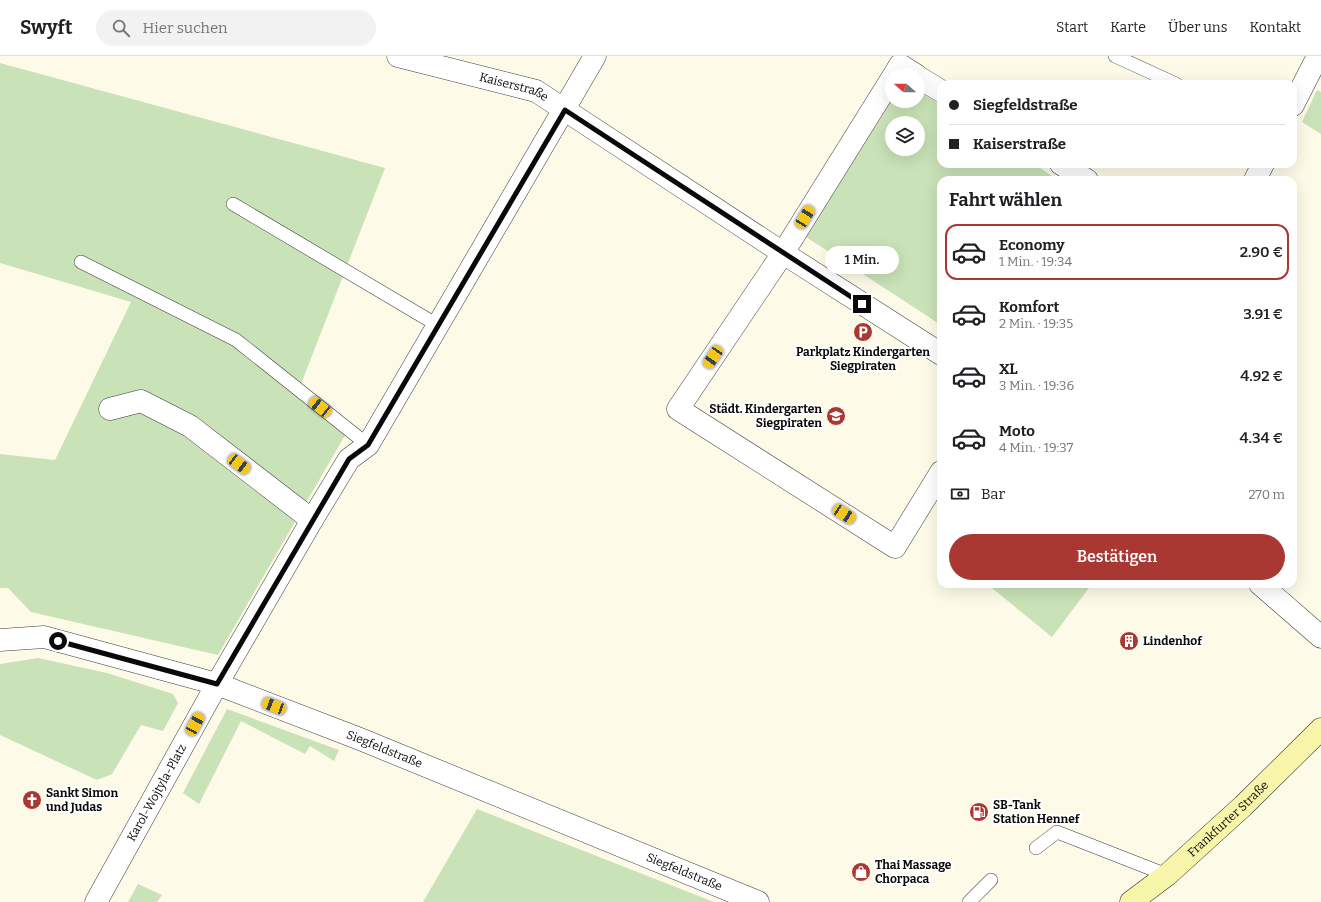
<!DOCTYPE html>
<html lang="de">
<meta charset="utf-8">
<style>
body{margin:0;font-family:Bitter,serif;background:#f2f2f2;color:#202124;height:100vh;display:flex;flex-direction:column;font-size:15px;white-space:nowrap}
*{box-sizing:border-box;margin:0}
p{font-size:13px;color:#757577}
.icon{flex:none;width:22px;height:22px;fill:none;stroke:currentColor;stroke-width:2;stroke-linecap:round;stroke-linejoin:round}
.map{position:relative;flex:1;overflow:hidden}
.panel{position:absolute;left:937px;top:120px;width:360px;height:412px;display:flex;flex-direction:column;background:#fff;border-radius:12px;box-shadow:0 4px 16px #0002}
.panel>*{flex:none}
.hud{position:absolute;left:937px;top:24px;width:360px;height:88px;border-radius:12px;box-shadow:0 4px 16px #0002;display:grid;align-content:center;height:88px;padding:0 12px;background:#fff}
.needle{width:26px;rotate:290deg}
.buttons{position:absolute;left:885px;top:12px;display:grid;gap:8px}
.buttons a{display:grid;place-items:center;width:40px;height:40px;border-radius:50%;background:#fff;box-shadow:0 4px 16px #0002;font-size:20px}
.end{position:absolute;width:18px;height:18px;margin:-9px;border:5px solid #090909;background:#fff;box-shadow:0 0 0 2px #fff}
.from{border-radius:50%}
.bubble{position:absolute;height:28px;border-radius:14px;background:#fff;box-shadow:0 4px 16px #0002;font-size:13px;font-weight:600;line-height:28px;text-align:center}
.car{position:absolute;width:12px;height:24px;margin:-12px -6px;border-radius:5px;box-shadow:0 0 3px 1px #0007;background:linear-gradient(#f5c518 24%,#345 0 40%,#f5c518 0 76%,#345 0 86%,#f5c518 0)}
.hud b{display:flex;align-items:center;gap:14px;height:38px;font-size:15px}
.hud b+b{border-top:1px solid #e0e0e0}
.hud i{width:10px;height:10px;background:#202124}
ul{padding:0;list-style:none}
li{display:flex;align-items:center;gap:12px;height:56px;margin:0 8px 6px;padding:0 4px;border:2px solid transparent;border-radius:12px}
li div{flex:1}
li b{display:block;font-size:15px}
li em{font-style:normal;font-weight:600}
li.on{border-color:#a93732}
li>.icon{width:36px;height:36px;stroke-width:1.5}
h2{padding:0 12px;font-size:18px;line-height:48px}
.pay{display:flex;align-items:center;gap:10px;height:44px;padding:0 12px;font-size:15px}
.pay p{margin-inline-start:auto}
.primary-button{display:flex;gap:8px;margin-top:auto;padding:8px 12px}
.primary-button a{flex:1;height:46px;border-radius:24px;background:#a93732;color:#fff;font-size:16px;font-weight:600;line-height:46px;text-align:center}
header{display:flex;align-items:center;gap:24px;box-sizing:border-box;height:56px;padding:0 20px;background:#fff;border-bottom:1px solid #e0e0e0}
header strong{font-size:19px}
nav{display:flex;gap:22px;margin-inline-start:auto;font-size:14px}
.search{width:280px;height:36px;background:#f2f2f2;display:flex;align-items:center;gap:10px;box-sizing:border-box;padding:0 14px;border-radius:22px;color:#757577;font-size:15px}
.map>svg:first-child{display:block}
.green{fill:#c9e2b7;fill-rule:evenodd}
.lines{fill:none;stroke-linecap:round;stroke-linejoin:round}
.service-casing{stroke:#3c3c3c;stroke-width:14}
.minor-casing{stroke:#3c3c3c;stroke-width:23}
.secondary-casing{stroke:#2b2b2b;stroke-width:23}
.service{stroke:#fff;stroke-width:13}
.minor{stroke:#fff;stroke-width:22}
.secondary{stroke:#f6f5aa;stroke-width:22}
.route{stroke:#090909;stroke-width:5}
.labels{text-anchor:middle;stroke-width:4;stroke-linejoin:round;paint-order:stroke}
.street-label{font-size:12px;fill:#090909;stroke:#fff}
.poi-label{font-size:12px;font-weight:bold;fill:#090909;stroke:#fff;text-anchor:start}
</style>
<header>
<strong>Swyft</strong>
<div class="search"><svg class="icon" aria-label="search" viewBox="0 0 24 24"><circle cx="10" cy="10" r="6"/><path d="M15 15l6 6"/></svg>Hier suchen</div>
<nav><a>Start</a><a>Karte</a><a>Über uns</a><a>Kontakt</a></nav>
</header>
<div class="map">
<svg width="1321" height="846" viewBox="0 0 1321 846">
<rect width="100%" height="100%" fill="#fdfbe8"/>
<path class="green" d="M0 7 385 112 301 328 351 369 218 599 31 556 8 532H0V398L55 404 131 246 0 207Z
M1317 34 1321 36V78L1302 66Z
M918 35 941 49V108H1034L1058 124H941V269L806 181 892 44 918 45ZM892 67H918V93H892Z
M987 528H1092L1052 581Z
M38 602 107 617 173 638 178 647 163 675 141 669 112 718 97 724 0 679V608Z
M227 653 339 694 334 705 310 690 305 698 241 665 199 748 183 737Z
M477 753 714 846H423Z
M138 828 162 839 157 846H128Z"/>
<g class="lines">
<g class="service-casing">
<path id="service" d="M1115 0 1176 28
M233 148 439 270
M81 206 236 284 368 389
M1036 792 1057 776 1167 819
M969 846 991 824"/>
</g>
<g class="minor-casing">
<g id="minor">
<path id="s1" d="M398 0 536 35 783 197 941 298"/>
<path d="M894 19 900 9 916 19"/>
<path d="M918 21 941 35"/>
<path d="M892 22 783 197 678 353 895 491 941 416"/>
<path d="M1293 49 1318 0"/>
<path d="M1061 108 1087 124"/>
<path d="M1255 124 1263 108"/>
<path d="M110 353 141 345 190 370 312 464"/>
<path d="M1260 528 1321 581"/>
<path id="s2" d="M0 584 44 581 217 628 360 683 758 846"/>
<path id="s3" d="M96 846 217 628 312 464 349 403 368 389 595 0"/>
</g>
</g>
<g class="secondary-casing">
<g id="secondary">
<path id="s4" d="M1131 846 1167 819 1243 750 1321 673"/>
</g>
</g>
<use href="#service" class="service"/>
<use href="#minor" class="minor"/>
<use href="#secondary" class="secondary"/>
</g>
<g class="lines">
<path class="route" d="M58 585 217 628 349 403 368 389 565 54 862 248"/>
</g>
<defs>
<g id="parking-disc" transform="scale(1)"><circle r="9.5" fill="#a93732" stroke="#fff"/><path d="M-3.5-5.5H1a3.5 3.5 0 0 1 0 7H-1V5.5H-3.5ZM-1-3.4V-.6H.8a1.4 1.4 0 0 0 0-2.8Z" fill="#fff"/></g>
<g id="school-disc" transform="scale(1)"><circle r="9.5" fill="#a93732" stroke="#fff"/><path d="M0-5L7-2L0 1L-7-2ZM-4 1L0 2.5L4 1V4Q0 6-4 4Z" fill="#fff"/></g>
<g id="building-disc" transform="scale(1)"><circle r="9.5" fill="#a93732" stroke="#fff"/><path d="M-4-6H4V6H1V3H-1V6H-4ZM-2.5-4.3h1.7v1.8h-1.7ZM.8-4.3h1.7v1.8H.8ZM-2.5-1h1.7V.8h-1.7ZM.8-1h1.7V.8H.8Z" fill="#fff"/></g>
<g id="church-disc" transform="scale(1)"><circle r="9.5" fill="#a93732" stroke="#fff"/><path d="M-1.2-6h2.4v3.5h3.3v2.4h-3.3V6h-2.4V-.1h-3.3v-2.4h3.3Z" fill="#fff"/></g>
<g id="fuel-disc" transform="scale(1)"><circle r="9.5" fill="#a93732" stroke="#fff"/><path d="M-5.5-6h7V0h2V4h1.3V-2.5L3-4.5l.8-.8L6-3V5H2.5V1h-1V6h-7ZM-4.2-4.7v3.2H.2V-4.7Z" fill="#fff"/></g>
<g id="shop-disc" transform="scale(1)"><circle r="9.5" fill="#a93732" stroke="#fff"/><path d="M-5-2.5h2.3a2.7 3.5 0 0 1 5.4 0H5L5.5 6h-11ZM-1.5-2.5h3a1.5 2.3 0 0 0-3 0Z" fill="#fff"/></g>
</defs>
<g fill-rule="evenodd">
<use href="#parking-disc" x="863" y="276"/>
<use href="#school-disc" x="836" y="360"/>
<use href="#building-disc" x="1129" y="585"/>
<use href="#church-disc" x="32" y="744"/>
<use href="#fuel-disc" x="979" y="756"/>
<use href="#shop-disc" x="861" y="816"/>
</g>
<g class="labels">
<g class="street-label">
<text dy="4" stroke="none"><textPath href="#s1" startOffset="120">Kaiserstraße</textPath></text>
<text dy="4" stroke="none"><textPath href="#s2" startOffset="403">Siegfeldstraße</textPath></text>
<text dy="4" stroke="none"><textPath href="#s3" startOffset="125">Karol-Wojtyla-Platz</textPath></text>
<text dy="4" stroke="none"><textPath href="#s4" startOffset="128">Frankfurter Straße</textPath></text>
<text dy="4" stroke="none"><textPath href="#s2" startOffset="727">Siegfeldstraße</textPath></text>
</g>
<g class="poi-label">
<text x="863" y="300" text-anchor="middle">Parkplatz Kindergarten<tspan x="863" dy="14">Siegpiraten</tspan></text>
<text x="822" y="357" text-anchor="end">Städt. Kindergarten<tspan x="822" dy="14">Siegpiraten</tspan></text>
<text x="1143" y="589">Lindenhof</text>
<text x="46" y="741">Sankt Simon<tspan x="46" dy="14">und Judas</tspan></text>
<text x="993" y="753">SB-Tank<tspan x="993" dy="14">Station Hennef</tspan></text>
<text x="875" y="813">Thai Massage<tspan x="875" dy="14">Chorpaca</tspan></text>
</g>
</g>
</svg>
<div class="buttons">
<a><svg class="needle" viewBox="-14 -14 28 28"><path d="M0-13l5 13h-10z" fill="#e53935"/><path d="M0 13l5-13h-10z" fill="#757577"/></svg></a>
<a><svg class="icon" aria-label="layers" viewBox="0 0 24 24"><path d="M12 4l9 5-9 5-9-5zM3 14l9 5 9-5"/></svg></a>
</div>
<i class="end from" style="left:58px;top:585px"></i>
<i class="end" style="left:862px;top:248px"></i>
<div class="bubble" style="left:825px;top:190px;width:74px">1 Min.</div>
<i class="car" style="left:805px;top:161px;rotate:32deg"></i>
<i class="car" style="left:713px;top:301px;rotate:214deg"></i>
<i class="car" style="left:320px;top:351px;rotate:308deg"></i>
<i class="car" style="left:239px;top:408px;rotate:127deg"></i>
<i class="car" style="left:844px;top:458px;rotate:123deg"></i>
<i class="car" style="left:274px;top:650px;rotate:291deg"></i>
<i class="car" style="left:195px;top:668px;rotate:29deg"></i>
<div class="hud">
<b><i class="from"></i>Siegfeldstraße</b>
<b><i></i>Kaiserstraße</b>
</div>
<section class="panel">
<h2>Fahrt wählen</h2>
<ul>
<li class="on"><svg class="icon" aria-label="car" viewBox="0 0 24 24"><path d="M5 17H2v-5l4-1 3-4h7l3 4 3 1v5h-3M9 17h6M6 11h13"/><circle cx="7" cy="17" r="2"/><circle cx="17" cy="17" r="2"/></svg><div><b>Economy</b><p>1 Min. · 19:34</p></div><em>2.90 €</em></li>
<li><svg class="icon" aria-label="car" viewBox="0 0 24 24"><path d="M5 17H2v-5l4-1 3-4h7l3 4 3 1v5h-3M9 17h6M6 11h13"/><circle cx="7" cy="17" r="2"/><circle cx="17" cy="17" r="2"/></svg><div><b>Komfort</b><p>2 Min. · 19:35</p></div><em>3.91 €</em></li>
<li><svg class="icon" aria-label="car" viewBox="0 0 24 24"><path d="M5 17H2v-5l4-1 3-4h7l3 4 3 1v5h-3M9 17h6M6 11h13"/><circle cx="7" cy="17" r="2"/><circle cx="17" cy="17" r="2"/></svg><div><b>XL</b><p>3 Min. · 19:36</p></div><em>4.92 €</em></li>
<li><svg class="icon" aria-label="car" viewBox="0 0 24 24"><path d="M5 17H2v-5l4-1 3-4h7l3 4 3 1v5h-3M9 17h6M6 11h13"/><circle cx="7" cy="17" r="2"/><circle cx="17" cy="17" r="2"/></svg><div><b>Moto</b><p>4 Min. · 19:37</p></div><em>4.34 €</em></li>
</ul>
<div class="pay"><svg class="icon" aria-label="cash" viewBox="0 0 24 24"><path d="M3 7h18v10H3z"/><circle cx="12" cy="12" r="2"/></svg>Bar<p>270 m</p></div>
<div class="primary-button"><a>Bestätigen</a></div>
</section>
</div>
